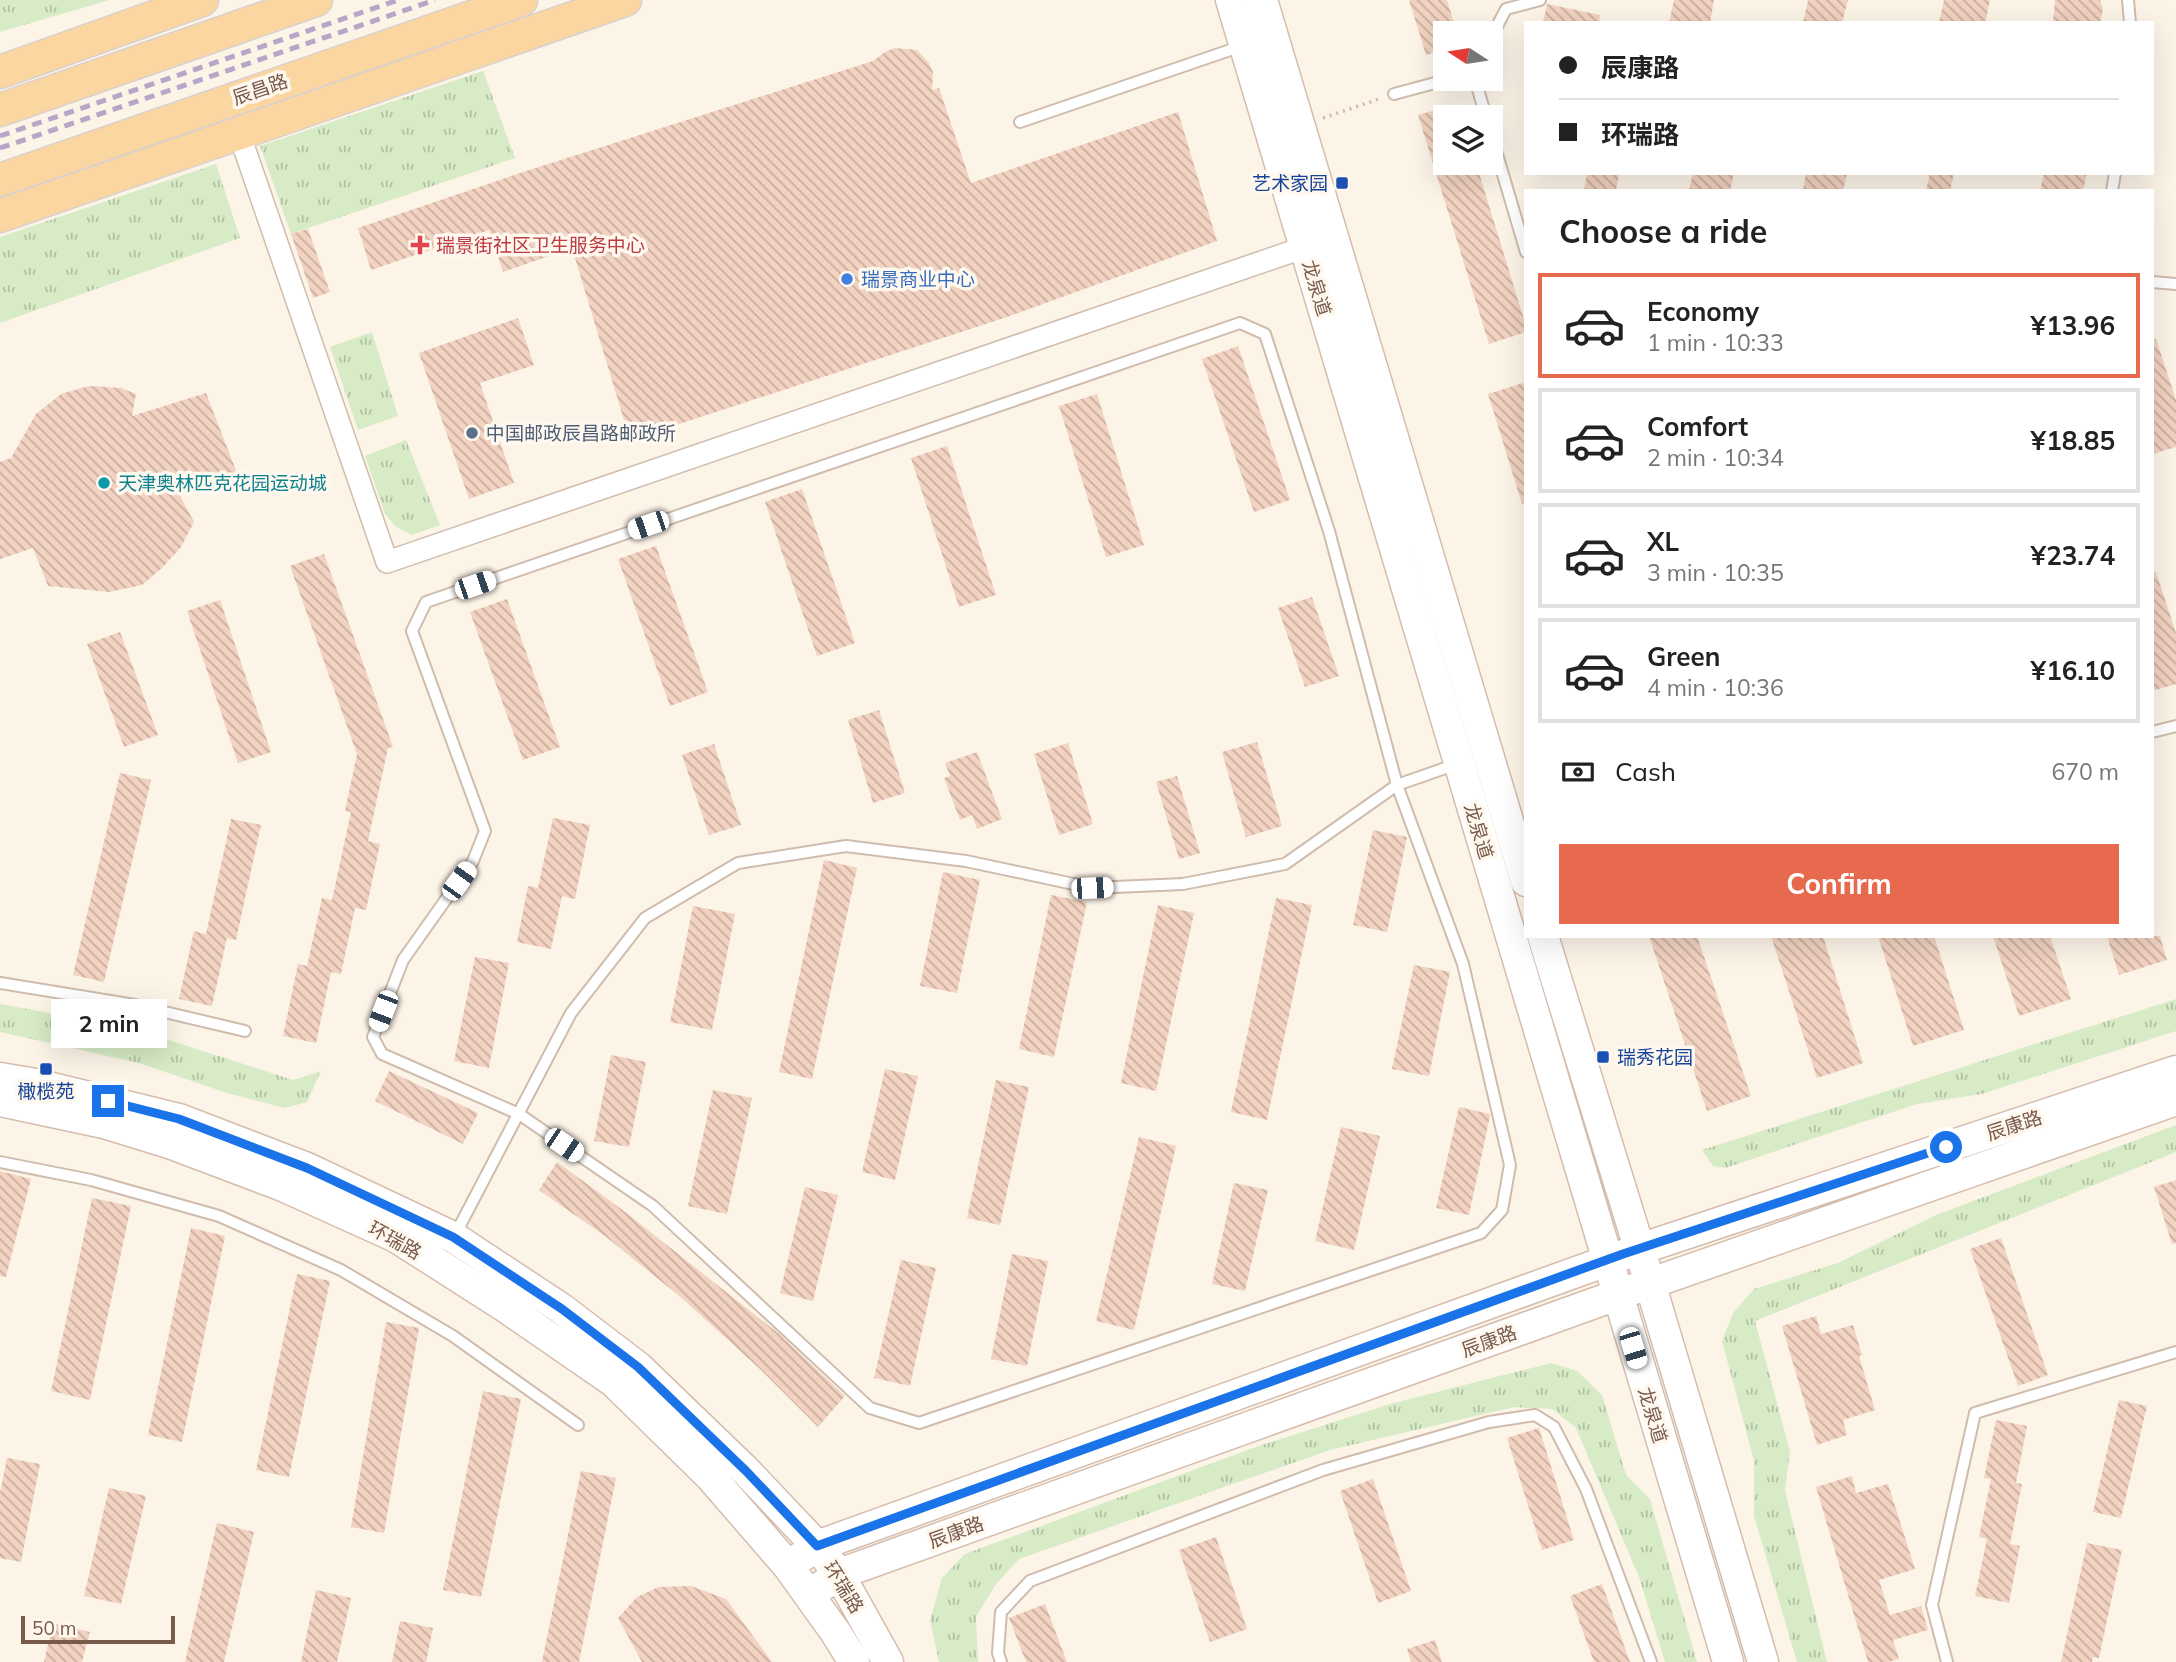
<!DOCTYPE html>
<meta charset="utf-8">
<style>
body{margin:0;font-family:Mulish,"Noto Sans SC",sans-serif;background:#f6f6f6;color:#222;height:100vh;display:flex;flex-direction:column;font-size:26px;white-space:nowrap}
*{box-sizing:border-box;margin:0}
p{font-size:23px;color:#767676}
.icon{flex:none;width:38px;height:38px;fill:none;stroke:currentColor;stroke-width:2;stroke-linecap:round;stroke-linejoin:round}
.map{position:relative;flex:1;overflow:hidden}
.panel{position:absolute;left:1524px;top:189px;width:630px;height:749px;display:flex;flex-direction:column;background:#fff;border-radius:0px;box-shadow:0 7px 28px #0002}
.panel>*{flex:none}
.hud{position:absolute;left:1524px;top:21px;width:630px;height:154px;border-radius:0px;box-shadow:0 7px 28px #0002;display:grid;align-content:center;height:154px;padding:0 35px;background:#fff}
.needle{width:46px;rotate:282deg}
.buttons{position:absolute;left:1433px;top:21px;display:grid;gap:14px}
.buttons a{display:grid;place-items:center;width:70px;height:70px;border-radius:0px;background:#fff;box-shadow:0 7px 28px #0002;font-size:35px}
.scale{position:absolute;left:21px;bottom:18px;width:154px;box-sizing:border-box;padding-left:7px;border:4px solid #785a4b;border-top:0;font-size:19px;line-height:24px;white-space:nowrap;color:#785a4b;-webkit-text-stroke:5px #fff8ef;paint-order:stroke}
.end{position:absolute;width:32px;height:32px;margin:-16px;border:9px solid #1a73e8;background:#fff;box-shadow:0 0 0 4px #fff}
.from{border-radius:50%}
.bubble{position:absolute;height:49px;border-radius:0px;background:#fff;box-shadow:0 7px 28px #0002;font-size:23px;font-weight:700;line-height:49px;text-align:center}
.car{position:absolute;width:21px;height:42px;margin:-21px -10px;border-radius:9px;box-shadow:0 0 5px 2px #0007;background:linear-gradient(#fff 24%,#345 0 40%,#fff 0 76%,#345 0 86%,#fff 0)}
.hud b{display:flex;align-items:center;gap:24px;height:66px;font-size:26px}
.hud b+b{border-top:2px solid #e0e0e0}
.hud i{width:18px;height:18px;background:#222}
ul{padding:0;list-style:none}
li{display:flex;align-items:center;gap:21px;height:105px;margin:0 14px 10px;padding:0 21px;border:4px solid #e0e0e0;border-radius:0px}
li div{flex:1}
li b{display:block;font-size:26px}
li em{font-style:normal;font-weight:700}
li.on{border-color:#e76a4e}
li>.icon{width:63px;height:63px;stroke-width:1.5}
h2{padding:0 35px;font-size:32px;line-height:84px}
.pay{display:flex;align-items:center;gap:18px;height:77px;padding:0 35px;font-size:26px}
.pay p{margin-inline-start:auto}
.button{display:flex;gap:14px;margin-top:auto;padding:14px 35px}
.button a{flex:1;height:80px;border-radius:0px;background:#e76a4e;color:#fff;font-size:28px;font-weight:700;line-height:80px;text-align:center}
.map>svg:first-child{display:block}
.grass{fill:url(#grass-tufts)}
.building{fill:url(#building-back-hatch)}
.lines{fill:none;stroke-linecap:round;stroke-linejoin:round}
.lane-casing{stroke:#cfbcad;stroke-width:14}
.street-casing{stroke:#cfbcad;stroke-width:24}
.secondary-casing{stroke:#d5bdad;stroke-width:33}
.primary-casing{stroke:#d9d1cd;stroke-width:35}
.path{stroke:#d8b5a2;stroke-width:3.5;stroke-dasharray:2 5;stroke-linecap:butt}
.lane{stroke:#fff;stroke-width:10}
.street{stroke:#fff;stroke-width:21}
.secondary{stroke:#fff;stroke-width:30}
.primary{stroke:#fbd6a1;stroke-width:32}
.rail{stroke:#b7a6c7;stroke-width:5;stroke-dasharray:10 7;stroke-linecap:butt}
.route{stroke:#1a73e8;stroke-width:9}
.transit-dot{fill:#1a4fb4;stroke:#fff8ef;stroke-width:2.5}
.health-dot{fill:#e0444e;stroke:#fff8ef;stroke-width:2.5}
.shop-dot{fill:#3f7fe0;stroke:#fff8ef;stroke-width:2.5}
.service-dot{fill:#5c6f8a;stroke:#fff8ef;stroke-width:2.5}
.culture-dot{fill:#0f9aa8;stroke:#fff8ef;stroke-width:2.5}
.labels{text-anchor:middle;stroke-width:7;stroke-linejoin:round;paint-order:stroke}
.street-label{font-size:19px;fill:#785a4b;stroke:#fff8ef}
.transit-label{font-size:19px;fill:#164399;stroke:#fff8ef;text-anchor:end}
.health-label{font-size:19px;fill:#be3a42;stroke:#fff8ef;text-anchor:start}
.shop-label{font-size:19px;fill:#366cbe;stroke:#fff8ef;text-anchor:start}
.service-label{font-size:19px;fill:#4e5e75;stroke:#fff8ef;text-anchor:start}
.culture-label{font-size:19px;fill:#0d838f;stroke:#fff8ef;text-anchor:start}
</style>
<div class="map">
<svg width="2176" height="1662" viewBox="0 0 2176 1662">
<defs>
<pattern id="grass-tufts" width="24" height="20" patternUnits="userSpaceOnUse" patternTransform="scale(1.75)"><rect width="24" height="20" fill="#d6ebc6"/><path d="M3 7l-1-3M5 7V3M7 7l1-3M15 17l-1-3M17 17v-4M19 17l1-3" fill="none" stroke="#b2c1a3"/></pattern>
<pattern id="building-back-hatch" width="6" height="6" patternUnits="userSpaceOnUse" patternTransform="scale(1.75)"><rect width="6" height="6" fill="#f2d2c0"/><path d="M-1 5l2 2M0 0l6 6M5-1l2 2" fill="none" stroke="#c9ad9e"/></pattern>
</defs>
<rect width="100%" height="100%" fill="#fdf4e8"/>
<path class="grass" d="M0 0H109L0 32Z
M483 71 515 158 291 234 260 146Z
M216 164 240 238 0 323V237Z
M372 332 398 416 358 430 330 347Z
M406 440 440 525 412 535 396 527 385 514 365 456Z
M2176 999V1031L1982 1094 1917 1104 1725 1168 1713 1166 1702 1150Z
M0 1004 131 1028 293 1080 321 1071 307 1102 285 1108 227 1093 139 1063 0 1032Z
M2176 1125V1152L1755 1321 1790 1452 1785 1491 1827 1662H1797L1754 1516V1461L1722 1341 1733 1313 1754 1289 1838 1263 1936 1215Z
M1551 1363 1577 1371 1602 1395 1626 1475 1650 1499 1697 1662H1665L1639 1577 1576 1428 1552 1409 1514 1407 1330 1450 1019 1559 996 1584 976 1617 978 1662H939L930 1620 942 1578 965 1554 1256 1447 1390 1404Z"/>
<path class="building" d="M1409 0H1447L1457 33H1446V49L1426 55Z
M1674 0H1714L1710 23H1669Z
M1808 0H1848L1842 23H1803Z
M1944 0H1990L1985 23H1939Z
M2055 0H2100L2103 9 2100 23H2053Z
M1547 4 1600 15 1599 23H1543Z
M895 48 917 50 929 63 933 72 932 90 939 88 971 183 1178 112 1217 241 1007 317 630 440 572 248 503 272 489 230 371 270 358 228 520 173 873 61 885 52Z
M1446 107V163H1476L1526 326V332L1489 344 1418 115Z
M1587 173H1619L1616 191H1584Z
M1693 173H1734L1730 191H1689Z
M1806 173H1847L1843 191H1803Z
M1930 173H1954L1950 191H1926Z
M2044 173H2087L2083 191H2040Z
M308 229 330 292 313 298 291 234Z
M518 318 534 365 480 383 514 483 469 499 419 353Z
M2152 339H2156L2176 400V447L2152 454Z
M1238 346 1290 500 1254 512 1202 359Z
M1526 382V503L1522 504 1488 394Z
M89 386 121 388 136 394 132 416 206 393 237 473 179 494 194 522 181 547 162 568 142 585 109 592 48 586 33 548 0 559V462L11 458 36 414 61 394Z
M1097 394 1144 545 1106 557 1059 406Z
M947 446 996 595 959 607 911 458Z
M802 489 855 643 817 656 765 502Z
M656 546 708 692 670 706 618 559Z
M324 554 393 747 388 748 368 841 380 844 366 910 355 908 341 974 331 972 316 1043 283 1036 298 964 307 966 322 898 332 900 351 812 345 811 357 754 290 566Z
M2152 572H2156L2176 633V684L2152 691Z
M1312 597 1339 676 1305 687 1278 608Z
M507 599 560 747 523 760 470 612Z
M220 600 271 752 238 763 187 611Z
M120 632 158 735 124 747 87 644Z
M879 710 905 793 873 803 848 720Z
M1257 742 1282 826 1246 837 1222 752Z
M1068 743 1093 824 1059 835 1034 754Z
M714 744 741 825 709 835 682 755Z
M977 752 1002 819 977 829 972 815 960 820 944 778 950 776 945 763Z
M120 773 151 780 104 982 73 975Z
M1177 776 1200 853 1179 859 1156 782Z
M553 818 590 825 575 899 562 896 551 949 517 942 528 886 538 888Z
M231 819 261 825 236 940 227 938 212 1006 179 999 194 931 206 934Z
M1373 830 1407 837 1387 932 1353 925Z
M824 860 857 868 812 1079 779 1072Z
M943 872 980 880 957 993 920 986Z
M1051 895 1087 902 1054 1057 1019 1049Z
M1276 898 1312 905 1267 1120 1231 1112Z
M1158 905 1194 913 1156 1091 1121 1083Z
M693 906 735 914 712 1030 670 1022Z
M1649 936H1697L1751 1096 1707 1111Z
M1771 936H1823L1863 1063 1817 1078Z
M1878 936H1934L1964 1030 1913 1046Z
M1993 936H2050L2071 999 2019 1016Z
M2107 936H2160L2167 960 2119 975Z
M475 957 509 963 489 1068 454 1061Z
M1414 965 1450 972 1429 1076 1392 1069Z
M611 1055 646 1062 629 1147 594 1141Z
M885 1069 918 1076 895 1180 862 1172Z
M389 1071 478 1113 463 1144 375 1101Z
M996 1080 1029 1087 1000 1225 967 1218Z
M713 1090 752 1098 727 1214 688 1206Z
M1459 1107 1490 1114V1116L1469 1215 1436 1208Z
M1341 1127 1380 1136 1354 1250 1315 1241Z
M1139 1137 1176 1146 1134 1330 1096 1321Z
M557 1162 620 1208 778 1333 845 1396 818 1427 760 1369 683 1299 605 1236 539 1190Z
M0 1171 31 1179 6 1277 0 1276Z
M2176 1180V1243L2172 1244 2154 1187Z
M1234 1183 1268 1190 1245 1291 1212 1284Z
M805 1187 838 1195 813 1301 780 1293Z
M92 1198 131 1206 90 1400 51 1391Z
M191 1228 225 1236 182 1442 148 1435Z
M2001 1238 2048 1375 2018 1386 1970 1249Z
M1012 1254 1048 1261 1027 1366 991 1359Z
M901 1260 936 1268 910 1386 874 1378Z
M297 1274 330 1281 289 1477 256 1470Z
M1816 1316 1821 1334 1853 1325 1862 1355 1859 1356 1875 1410 1843 1420 1847 1435 1817 1445 1782 1326Z
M386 1322 419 1328 384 1533 351 1527Z
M483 1391 521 1399 481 1597 443 1590Z
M2119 1400 2147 1406 2121 1518 2093 1512Z
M1996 1420 2027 1426 2016 1483 2022 1484 2010 1544 2020 1546 2009 1603 1975 1596 1987 1539 1979 1537 1991 1479 1984 1478Z
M1539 1428 1574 1540 1542 1550 1507 1438Z
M7 1458 40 1464 21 1562 0 1558V1493Z
M581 1471 616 1478 579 1662H542Z
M1852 1476 1856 1493 1888 1484 1915 1569 1879 1580 1890 1615 1921 1606 1928 1630 1893 1640 1899 1659 1889 1662H1868L1816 1487Z
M1373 1479 1411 1591 1378 1603 1340 1491Z
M109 1488 146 1496 121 1604 84 1596Z
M217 1523 254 1532 224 1662H185Z
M1216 1537 1247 1629 1210 1642 1179 1550Z
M2087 1543 2122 1550 2099 1658 2093 1657 2092 1662H2061Z
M1602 1584 1630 1662H1594L1570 1596Z
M691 1586 726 1599 772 1662H642L618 1618 637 1597 659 1587Z
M316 1590 351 1598 337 1662H301Z
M1045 1604 1067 1662H1026L1009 1618Z
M400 1621 433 1628 426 1662H392Z
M53 1623 90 1632 82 1662H44Z
M1435 1640 1442 1662H1411L1407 1649Z"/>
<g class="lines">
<g class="lane-casing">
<path id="lane" d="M2128 0 2130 23
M1491 38 1506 9 1540 0
M1475 79 1486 117
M1394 94 1450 79
M1020 122 1242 46
M1491 134 1526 252
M2112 191 2115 173
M2152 282 2176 284
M1240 323 1265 334 1329 531 1397 785 1463 964 1510 1165 1502 1210 1481 1233 919 1423 870 1408 653 1206 519 1114 382 1054 373 1037 403 960 473 861 485 831 412 631 426 602Z
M2152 732 2176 726
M0 983 135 1005 245 1031
M0 1162 91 1180 219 1216 341 1270 453 1336 578 1425
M455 1235 571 1013 645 918 738 863 846 846 966 861 1092 888 1183 884 1285 864 1397 785 1457 764
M1001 1662 998 1653 1001 1612 1030 1581 1323 1470 1489 1422 1535 1415 1554 1427 1586 1489 1651 1662
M1947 1662 1932 1605 1975 1413 2176 1352"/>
</g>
<g class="street-casing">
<path id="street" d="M239 133 387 562 1317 243"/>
</g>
<g class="secondary-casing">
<path id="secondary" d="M1231 0 1728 1662
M1262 0 1526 881
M1543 936 1650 1283 1763 1662
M0 1078 36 1084 179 1119 307 1168 453 1237 562 1309 638 1367 746 1471 817 1546 839 1574 888 1662
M0 1101 104 1123 172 1144 283 1186 396 1237 504 1306 614 1382 710 1476 788 1566 836 1633 854 1662
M788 1566 817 1546 1640 1249 2176 1071
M809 1595 839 1574 1617 1295 2176 1100"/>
</g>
<g class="primary-casing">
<path id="primary" d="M0 72 202 0
M0 110 316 0
M0 180 521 0
M0 216 625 0"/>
</g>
<path class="path" d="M1323 118 1382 98"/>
<use href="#lane" class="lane"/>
<use href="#street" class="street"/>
<use href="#secondary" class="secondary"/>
<use href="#primary" class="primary"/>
<path class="rail" d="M0 136 398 0
M0 148 435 0"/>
</g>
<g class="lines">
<path class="route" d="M108 1101 179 1119 307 1168 453 1237 562 1309 638 1367 746 1471 817 1546 1623 1254 1946 1147"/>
</g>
<g class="transit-dot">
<rect x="1335" y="176" width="14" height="14" rx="3.5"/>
<rect x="1596" y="1050" width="14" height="14" rx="3.5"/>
<rect x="39" y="1062" width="14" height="14" rx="3.5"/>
</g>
<path class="health-dot" d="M416.5 234.5h7v7h7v7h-7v7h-7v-7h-7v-7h7z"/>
<circle class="shop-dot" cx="847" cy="279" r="7"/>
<circle class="service-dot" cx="472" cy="433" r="7"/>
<circle class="culture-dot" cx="104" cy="483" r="7"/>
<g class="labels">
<g class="street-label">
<text transform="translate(260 89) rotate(-19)" y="7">辰昌路</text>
<text transform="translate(1317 288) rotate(73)" y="7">龙泉道</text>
<text transform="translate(1479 831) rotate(73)" y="7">龙泉道</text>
<text transform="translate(2014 1125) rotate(-18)" y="7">辰康路</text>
<text transform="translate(395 1240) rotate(29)" y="7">环瑞路</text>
<text transform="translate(1489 1341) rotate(-20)" y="7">辰康路</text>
<text transform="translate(1653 1415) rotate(73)" y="7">龙泉道</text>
<text transform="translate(956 1532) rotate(-20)" y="7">辰康路</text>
<text transform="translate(844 1587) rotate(58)" y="7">环瑞路</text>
</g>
<g class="transit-label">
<text x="1328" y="190">艺术家园</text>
<text x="1617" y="1064" text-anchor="start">瑞秀花园</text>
<text x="46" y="1098" text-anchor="middle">橄榄苑</text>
</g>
<g class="health-label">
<text x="436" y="252">瑞景街社区卫生服务中心</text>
</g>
<g class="shop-label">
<text x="861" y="286">瑞景商业中心</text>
</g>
<g class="service-label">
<text x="486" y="440">中国邮政辰昌路邮政所</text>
</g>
<g class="culture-label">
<text x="118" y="490">天津奥林匹克花园运动城</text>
</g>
</g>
</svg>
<div class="buttons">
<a><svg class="needle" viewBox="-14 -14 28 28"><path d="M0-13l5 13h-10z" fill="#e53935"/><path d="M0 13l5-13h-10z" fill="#767676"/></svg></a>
<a><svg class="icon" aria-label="layers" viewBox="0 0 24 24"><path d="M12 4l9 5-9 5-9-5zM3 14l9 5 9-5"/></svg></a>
</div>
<div class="scale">50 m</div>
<i class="end from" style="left:1946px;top:1147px"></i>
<i class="end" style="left:108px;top:1101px"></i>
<div class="bubble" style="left:51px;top:999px;width:116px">2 min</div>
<i class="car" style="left:648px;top:525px;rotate:251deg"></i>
<i class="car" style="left:475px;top:585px;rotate:71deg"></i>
<i class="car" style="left:459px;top:881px;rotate:36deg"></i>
<i class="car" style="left:1092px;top:888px;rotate:88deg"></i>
<i class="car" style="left:383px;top:1011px;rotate:201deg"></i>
<i class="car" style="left:564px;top:1145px;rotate:124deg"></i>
<i class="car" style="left:1633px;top:1348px;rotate:163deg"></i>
<div class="hud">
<b><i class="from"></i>辰康路</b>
<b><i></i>环瑞路</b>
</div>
<section class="panel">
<h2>Choose a ride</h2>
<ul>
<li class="on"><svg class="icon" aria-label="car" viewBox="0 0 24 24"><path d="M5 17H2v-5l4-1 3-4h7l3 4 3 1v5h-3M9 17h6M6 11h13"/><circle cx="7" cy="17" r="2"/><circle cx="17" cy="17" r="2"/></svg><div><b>Economy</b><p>1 min · 10:33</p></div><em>¥13.96</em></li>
<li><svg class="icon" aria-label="car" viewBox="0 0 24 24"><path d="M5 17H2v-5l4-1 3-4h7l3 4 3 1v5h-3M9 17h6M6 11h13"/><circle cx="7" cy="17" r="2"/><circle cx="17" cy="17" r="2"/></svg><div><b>Comfort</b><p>2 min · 10:34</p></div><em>¥18.85</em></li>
<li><svg class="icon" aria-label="car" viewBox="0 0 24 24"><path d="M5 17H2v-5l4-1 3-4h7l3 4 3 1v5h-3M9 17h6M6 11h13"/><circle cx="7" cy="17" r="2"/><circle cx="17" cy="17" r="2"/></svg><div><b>XL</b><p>3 min · 10:35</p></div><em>¥23.74</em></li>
<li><svg class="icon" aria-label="car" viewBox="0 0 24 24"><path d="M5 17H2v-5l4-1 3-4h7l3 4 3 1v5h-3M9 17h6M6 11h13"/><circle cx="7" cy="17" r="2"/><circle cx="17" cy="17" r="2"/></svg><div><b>Green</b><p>4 min · 10:36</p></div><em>¥16.10</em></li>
</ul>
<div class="pay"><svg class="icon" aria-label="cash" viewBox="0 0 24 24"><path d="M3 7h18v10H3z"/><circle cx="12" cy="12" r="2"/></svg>Cash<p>670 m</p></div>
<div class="button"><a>Confirm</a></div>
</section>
</div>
